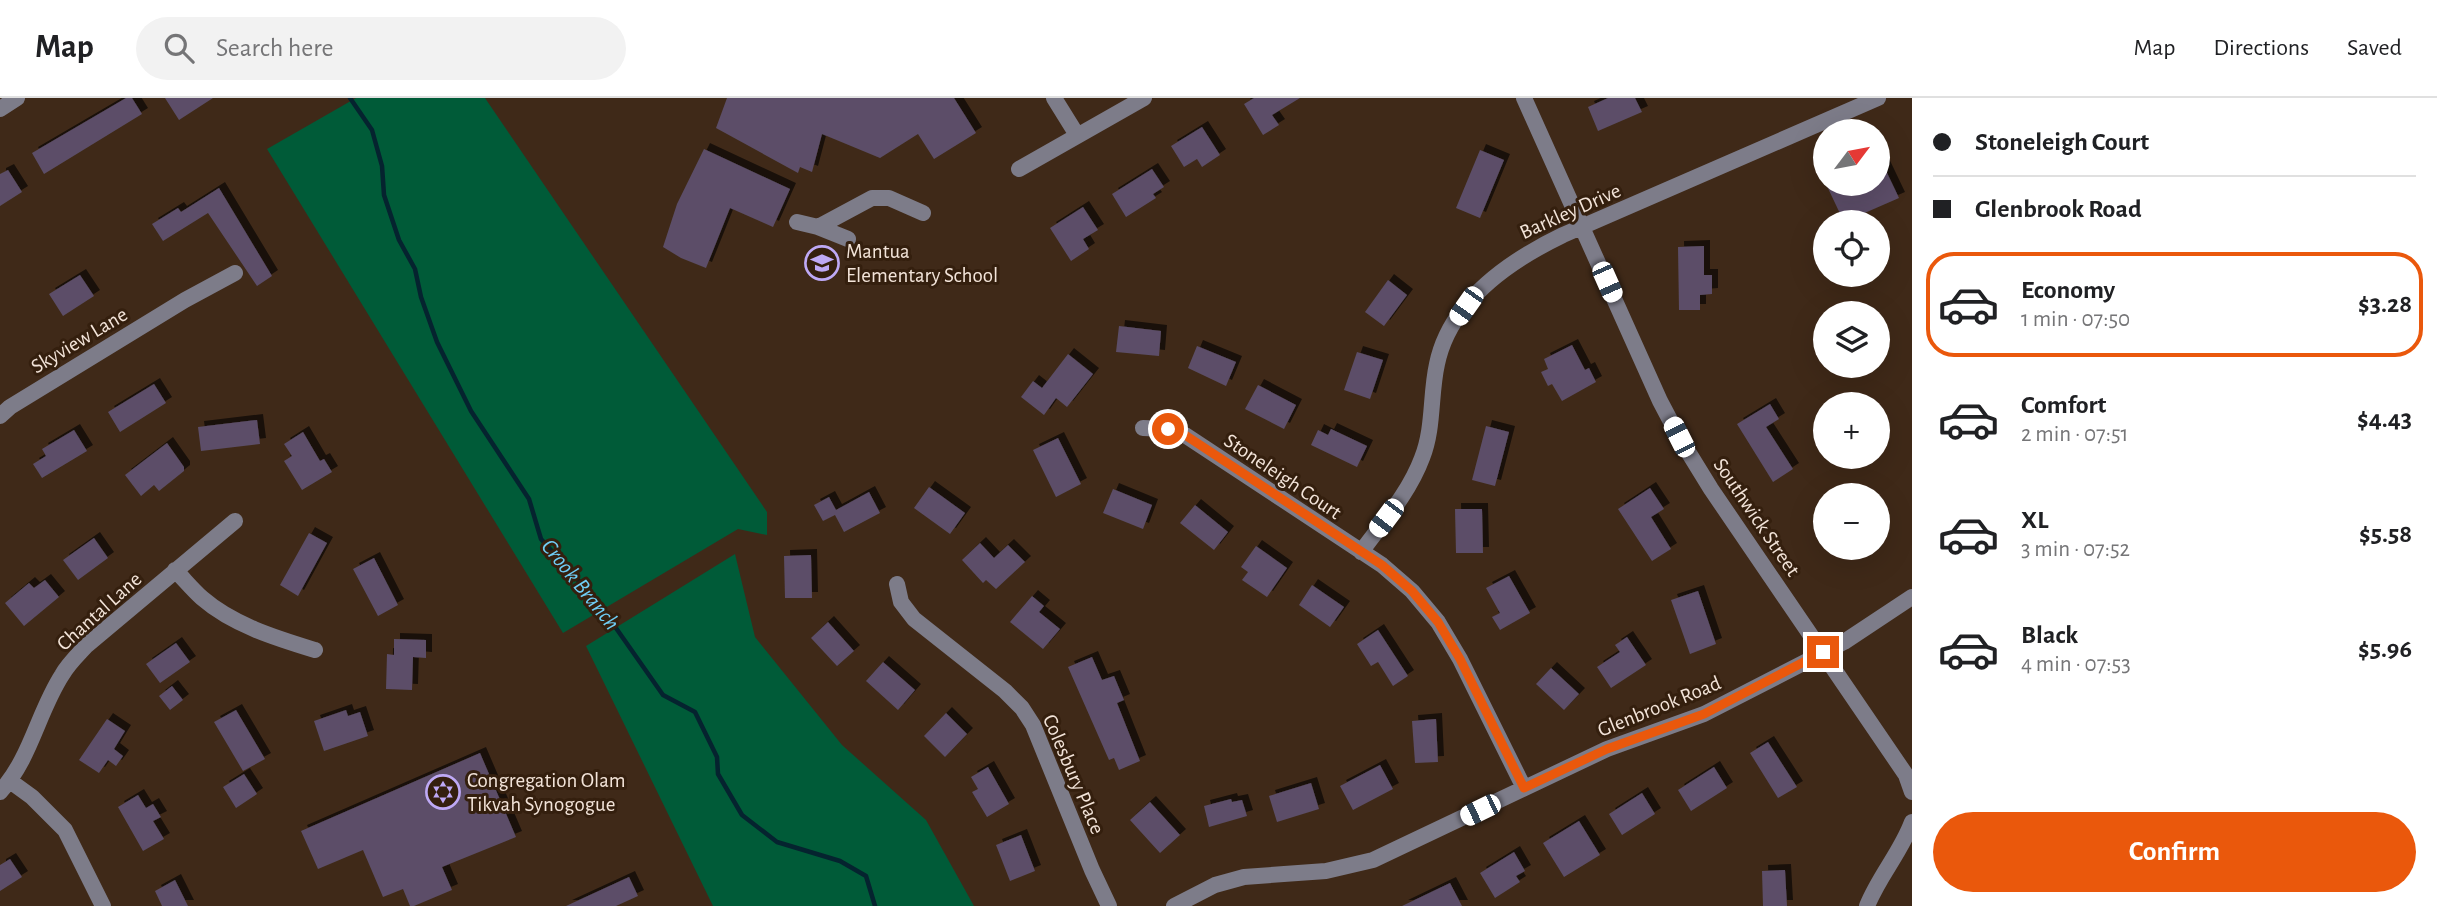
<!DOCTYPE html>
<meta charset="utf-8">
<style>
body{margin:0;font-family:"Alegreya Sans",sans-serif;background:#f2f2f2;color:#202124;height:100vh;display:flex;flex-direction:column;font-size:26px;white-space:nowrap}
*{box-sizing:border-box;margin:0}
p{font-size:23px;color:#757577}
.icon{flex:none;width:38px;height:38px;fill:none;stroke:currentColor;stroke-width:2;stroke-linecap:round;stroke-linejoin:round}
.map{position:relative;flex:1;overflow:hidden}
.panel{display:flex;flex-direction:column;background:#fff;width:525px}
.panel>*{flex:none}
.hud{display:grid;align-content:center;height:154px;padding:0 21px;background:#fff}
.needle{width:46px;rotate:58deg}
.buttons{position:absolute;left:1813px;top:21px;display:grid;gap:14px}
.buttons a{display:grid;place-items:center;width:77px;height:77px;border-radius:50%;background:#fff;box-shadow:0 7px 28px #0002;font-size:35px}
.end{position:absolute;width:32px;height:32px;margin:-16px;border:9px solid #ea580c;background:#fff;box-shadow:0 0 0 4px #fff}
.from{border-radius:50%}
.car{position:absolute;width:21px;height:42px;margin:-21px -10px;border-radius:9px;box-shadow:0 0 5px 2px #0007;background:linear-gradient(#fff 24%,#345 0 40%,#fff 0 76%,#345 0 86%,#fff 0)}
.hud b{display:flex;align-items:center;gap:24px;height:66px;font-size:26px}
.hud b+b{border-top:2px solid #e0e0e0}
.hud i{width:18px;height:18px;background:#202124}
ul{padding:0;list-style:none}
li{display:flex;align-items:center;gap:21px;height:105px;margin:0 14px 10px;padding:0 7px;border:4px solid transparent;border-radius:28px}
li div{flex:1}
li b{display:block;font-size:26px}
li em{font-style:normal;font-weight:700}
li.active{border-color:#ea580c}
li>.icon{width:63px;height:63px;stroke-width:1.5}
.button{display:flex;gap:14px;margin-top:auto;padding:14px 21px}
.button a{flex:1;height:80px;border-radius:42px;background:#ea580c;color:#fff;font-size:28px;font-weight:700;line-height:80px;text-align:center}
header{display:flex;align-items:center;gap:42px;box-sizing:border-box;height:98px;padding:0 35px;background:#fff;border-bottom:2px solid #e0e0e0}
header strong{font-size:33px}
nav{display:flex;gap:38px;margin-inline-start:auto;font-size:24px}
.search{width:490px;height:63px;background:#f2f2f2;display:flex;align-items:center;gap:18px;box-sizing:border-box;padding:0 24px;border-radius:38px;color:#757577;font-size:26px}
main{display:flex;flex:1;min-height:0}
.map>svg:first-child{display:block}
.green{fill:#005b38}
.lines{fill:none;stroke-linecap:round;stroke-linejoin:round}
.stream{stroke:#05232f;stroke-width:4.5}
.building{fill:#5b4e67;filter:url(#shadow)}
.minor{stroke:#7d7c89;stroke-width:16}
.route{stroke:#ea580c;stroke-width:9}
.labels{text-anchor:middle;stroke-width:6;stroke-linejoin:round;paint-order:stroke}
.street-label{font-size:21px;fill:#f3e4d9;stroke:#341f0e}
.poi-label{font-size:21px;fill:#f3e4d9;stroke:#341f0e;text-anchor:start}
.water-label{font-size:23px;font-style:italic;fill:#6fcdf5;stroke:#341f0e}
</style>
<header>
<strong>Map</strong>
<div class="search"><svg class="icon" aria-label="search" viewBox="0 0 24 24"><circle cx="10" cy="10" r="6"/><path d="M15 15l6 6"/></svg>Search here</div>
<nav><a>Map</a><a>Directions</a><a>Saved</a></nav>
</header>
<main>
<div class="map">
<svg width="1912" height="808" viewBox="0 0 1912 808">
<defs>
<filter id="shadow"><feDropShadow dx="6" dy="-6" stdDeviation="0" flood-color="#0009"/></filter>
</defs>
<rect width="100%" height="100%" fill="#3f2918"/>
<path class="green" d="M356 0H485L767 414V437L738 431 563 535 267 51Z
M735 456 755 539 842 647 926 722 974 808H713L586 548Z"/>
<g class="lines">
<path class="stream" d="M350 0 372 32 382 68 384 97 399 142 415 171 421 199 437 244 471 313 529 401 541 441 597 503 663 597 695 614 717 659 718 676 742 717 777 744 840 763 866 778 875 808"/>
</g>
<path class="building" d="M126 0H132L142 16 44 76 32 55Z
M165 0H213L179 22Z
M727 0H954L976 35 934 61 918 36 880 60 822 36 812 74 800 69 798 75 716 30Z
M1254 0H1300L1272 17 1279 27 1263 37 1244 6Z
M1608 0H1635L1642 14 1598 33 1588 9Z
M1202 29 1220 57 1202 69 1197 61 1184 69 1171 48Z
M704 51 790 91 773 129 730 110 706 170 681 160 663 149 677 106Z
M1480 52 1504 62 1480 120 1456 110Z
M1878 56 1899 100 1844 124 1826 86H1878Z
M1152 71 1164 89 1153 96 1156 100 1126 119 1112 96Z
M8 72 22 94 0 108V76Z
M219 90 272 178 257 188 208 115 163 143 152 126 178 110 181 114Z
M1083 109 1098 132 1083 141 1089 151 1071 163 1050 130Z
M1704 148V177H1712V196L1700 197V212H1679L1678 149Z
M80 177 94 198 63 218 49 196Z
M1388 182 1407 197 1384 228 1365 214Z
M1119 228 1161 233 1159 258 1116 254Z
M1572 247 1585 272 1589 270 1596 284 1562 303 1552 286 1548 288 1541 274 1548 271 1544 261Z
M1197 248 1236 264 1226 288 1188 270Z
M1357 254 1383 262 1370 301 1344 292Z
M1068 256 1093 276 1067 309 1056 300 1044 317 1021 299 1033 283 1042 290Z
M154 286 166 305 120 334 108 314Z
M1258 287 1296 307 1284 331 1245 311Z
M1770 306 1779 321 1766 329 1793 371 1773 384 1737 326Z
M257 322 260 346 201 353 198 329Z
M1486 328 1509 334 1495 388 1472 382Z
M1331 331 1367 348 1357 369 1311 347 1318 332 1328 337Z
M74 332 87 353 42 380 33 366 46 358 42 351Z
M303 334 320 363 324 361 332 374 302 392 284 363 292 358 284 346Z
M1058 340 1081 386 1056 399 1033 352Z
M167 345 184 369V373L159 393 154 387 141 398 125 377Z
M929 389 965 415 950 436 914 410Z
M1650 390 1664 411 1651 419 1671 451 1652 463 1618 411Z
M1113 391 1152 407 1143 431 1103 415Z
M869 394 880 415 844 434 835 417 823 423 814 407 829 399 836 412Z
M1195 407 1228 434 1214 452 1180 425Z
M1455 411H1482L1483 455H1456Z
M309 435 327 445 298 498 280 487Z
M94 440 108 460 78 482 63 462Z
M980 445 994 460 1008 447 1025 464 996 491 986 482 983 485 962 462Z
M1256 448 1287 470 1267 499 1242 482 1248 474 1241 469Z
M811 457 812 500H785L784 458Z
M374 460 398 507 378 518 353 471Z
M1509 478 1530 515 1500 532 1492 519 1500 515 1486 490Z
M45 482 59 499 24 528 5 505 29 485 34 490Z
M1312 487 1344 509 1330 529 1299 507Z
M1698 493 1716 546 1690 556 1671 502Z
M1032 498 1044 508 1039 514 1060 531 1043 551 1010 524Z
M828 524 854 553 837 568 811 540Z
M1378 532 1408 578 1393 588 1378 564 1371 568 1357 546Z
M1627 539 1646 567 1611 590 1597 569 1620 554 1615 547Z
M394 541 426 542V560L413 559 412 592 386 591 387 556 394 557Z
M176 545 190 564 160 585 146 566Z
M1092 559 1102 582 1114 578 1124 602 1117 605 1140 663 1119 672 1114 660 1109 662 1068 569Z
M883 564 915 592 898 612 866 583Z
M1551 570 1579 596 1564 612 1536 586Z
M172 588 183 602 170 612 159 598Z
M236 612 265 661 243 673 214 624Z
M346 612 348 618 360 614 368 638 324 653 314 623Z
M946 615 967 636 945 659 924 638Z
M107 621 125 633 114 651 123 658 116 668 108 662 99 675 79 662Z
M1436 621 1438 664 1415 665 1412 623Z
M1768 644 1797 689 1778 700 1750 655Z
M480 655 516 739 442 769 452 792 414 808H410L403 791 383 799 363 752 318 771 301 733Z
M1380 667 1393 691 1353 712 1340 688Z
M988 669 1009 706 987 719 972 694 978 691 971 679Z
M1714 669 1727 690 1691 713 1678 692Z
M244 676 257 696 236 710 223 689Z
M1311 685 1319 711 1277 724 1269 698Z
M1642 695 1655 716 1622 737 1609 716Z
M138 697 146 710 153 706 161 719 153 723 164 741 143 753 118 709Z
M1231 701 1232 704 1242 702 1247 718 1209 729 1204 708Z
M1150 704 1180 737 1160 755 1130 722Z
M1579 723 1600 757 1564 779 1543 745Z
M1021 737 1035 773 1010 783 996 747Z
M1514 754 1525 773 1516 778 1520 784 1495 800 1480 775Z
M10 761 22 779 0 793V767Z
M1785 772 1787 808H1763L1762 773Z
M629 779 638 798 616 808H566Z
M175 782 188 808H162L155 793Z
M1450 785 1462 808H1402Z"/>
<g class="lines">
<path class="minor" d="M1054 0 1077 37
M1524 0 1660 303 1679 339 1711 391 1906 677 1912 694
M0 11 17 0
M1019 71 1144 0
M797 124 818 129 872 100H889L923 115
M818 129 848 141
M0 318 10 309 185 202 235 175
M1143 330 1168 331 1185 337 1382 467 1412 493 1438 524 1460 561 1524 690
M1361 454C1383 424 1409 395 1422 360 1434 330 1430 297 1437 266 1450 203 1509 163 1563 137L1878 0
M175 472C184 481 192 491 202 500 233 527 276 540 315 552
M897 486 901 504 914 521 1005 593 1022 610 1033 627 1092 772 1109 808
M10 683 32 699 65 732 103 808
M0 694C31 660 38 614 62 577 69 565 78 557 87 547L235 423
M1174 808 1215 787 1244 779 1326 773 1373 762 1607 651 1704 616 1844 544 1912 499
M1867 808C1879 778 1901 754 1912 724"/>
</g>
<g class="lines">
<path class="route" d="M1168 331 1185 337 1382 467 1412 493 1438 524 1460 561 1524 690 1607 651 1704 616 1823 554"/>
</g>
<defs>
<g id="school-ring" transform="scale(1.75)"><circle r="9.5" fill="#341f0e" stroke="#bea9f5" stroke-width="1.5"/><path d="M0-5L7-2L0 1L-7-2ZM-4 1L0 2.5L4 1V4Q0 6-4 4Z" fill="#bea9f5"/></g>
<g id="synagogue-ring" transform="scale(1.75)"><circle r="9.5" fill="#341f0e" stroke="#bea9f5" stroke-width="1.5"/><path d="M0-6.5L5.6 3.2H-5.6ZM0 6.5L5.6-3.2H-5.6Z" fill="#bea9f5"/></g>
</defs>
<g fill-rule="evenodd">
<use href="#school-ring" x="822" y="165"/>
<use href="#synagogue-ring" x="443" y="694"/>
</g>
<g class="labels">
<g class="street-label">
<text transform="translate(1570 113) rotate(-24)" y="7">Barkley Drive</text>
<text transform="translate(79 242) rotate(-31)" y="7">Skyview Lane</text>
<text transform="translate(1283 378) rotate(34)" y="7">Stoneleigh Court</text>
<text transform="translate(1757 419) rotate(56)" y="7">Southwick Street</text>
<text transform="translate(99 513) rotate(-42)" y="7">Chantal Lane</text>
<text transform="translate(1659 608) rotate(-22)" y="7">Glenbrook Road</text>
<text transform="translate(1074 676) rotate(67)" y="7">Colesbury Place</text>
</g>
<g class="poi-label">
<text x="846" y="160">Mantua<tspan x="846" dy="24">Elementary School</tspan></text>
<text x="467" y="689">Congregation Olam<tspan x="467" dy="24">Tikvah Synogogue</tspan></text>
</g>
<g class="water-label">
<text transform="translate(581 486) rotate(51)" y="8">Crook Branch</text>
</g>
</g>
</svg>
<div class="buttons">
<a><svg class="needle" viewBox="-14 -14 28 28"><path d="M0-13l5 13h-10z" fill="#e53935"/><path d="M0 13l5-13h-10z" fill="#757577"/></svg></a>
<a><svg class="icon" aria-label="locate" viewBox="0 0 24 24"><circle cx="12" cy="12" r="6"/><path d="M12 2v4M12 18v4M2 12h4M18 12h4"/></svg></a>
<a><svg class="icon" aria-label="layers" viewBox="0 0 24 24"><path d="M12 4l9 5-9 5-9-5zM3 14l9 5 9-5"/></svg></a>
<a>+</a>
<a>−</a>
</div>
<i class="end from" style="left:1168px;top:331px"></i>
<i class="end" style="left:1823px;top:554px"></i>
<i class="car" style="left:1607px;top:184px;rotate:156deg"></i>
<i class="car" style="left:1466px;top:208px;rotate:215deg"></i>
<i class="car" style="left:1679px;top:339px;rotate:333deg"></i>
<i class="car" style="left:1386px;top:420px;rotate:217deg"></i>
<i class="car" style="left:1480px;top:712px;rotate:244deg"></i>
</div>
<section class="panel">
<div class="hud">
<b><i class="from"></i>Stoneleigh Court</b>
<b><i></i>Glenbrook Road</b>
</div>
<ul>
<li class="active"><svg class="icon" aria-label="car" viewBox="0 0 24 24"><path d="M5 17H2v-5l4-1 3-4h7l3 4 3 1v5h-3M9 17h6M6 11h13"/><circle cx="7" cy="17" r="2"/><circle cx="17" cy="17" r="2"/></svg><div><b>Economy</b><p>1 min · 07:50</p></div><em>$3.28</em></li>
<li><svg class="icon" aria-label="car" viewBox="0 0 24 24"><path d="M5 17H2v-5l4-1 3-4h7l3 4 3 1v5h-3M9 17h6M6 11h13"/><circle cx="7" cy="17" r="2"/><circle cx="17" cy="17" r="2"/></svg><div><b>Comfort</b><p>2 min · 07:51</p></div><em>$4.43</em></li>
<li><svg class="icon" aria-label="car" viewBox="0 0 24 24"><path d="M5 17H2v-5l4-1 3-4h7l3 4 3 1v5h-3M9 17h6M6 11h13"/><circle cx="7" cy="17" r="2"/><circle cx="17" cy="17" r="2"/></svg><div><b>XL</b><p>3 min · 07:52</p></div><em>$5.58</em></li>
<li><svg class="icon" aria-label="car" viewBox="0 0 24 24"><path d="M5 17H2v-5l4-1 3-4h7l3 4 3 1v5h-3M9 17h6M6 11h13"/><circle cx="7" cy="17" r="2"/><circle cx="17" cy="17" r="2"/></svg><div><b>Black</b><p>4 min · 07:53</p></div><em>$5.96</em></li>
</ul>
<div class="button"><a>Confirm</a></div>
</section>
</main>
